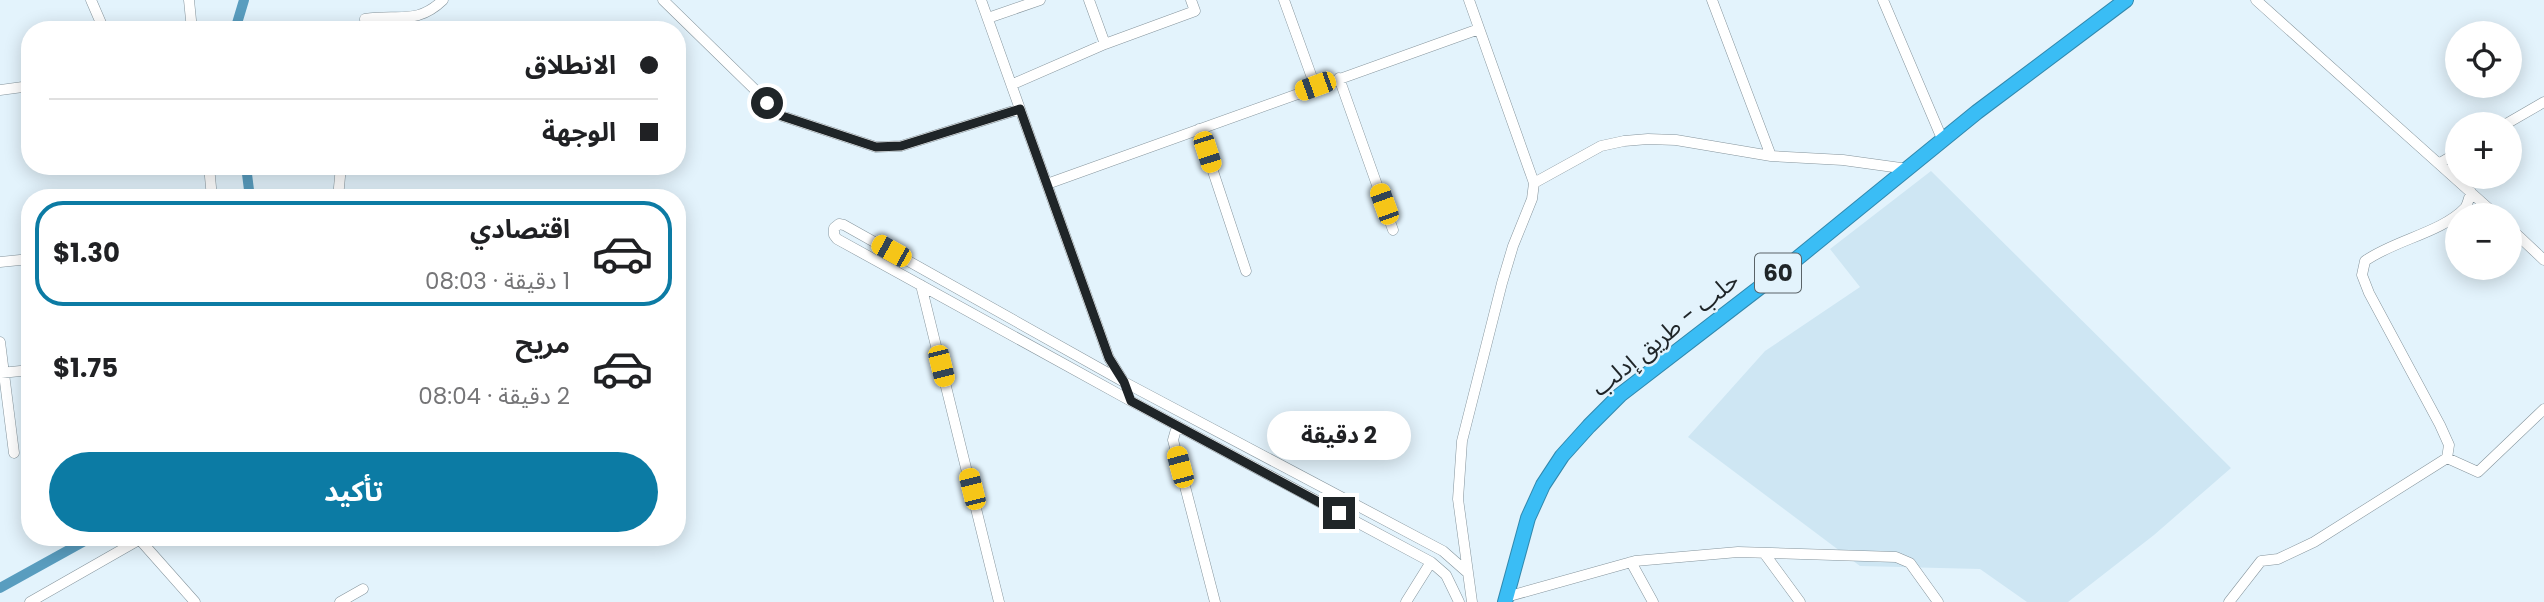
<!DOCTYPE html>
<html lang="ar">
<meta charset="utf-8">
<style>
body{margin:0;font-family:Poppins,"Noto Sans Arabic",sans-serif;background:#f2f2f2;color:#202124;direction:rtl;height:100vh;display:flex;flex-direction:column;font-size:26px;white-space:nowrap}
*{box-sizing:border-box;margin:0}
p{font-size:23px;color:#757577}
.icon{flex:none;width:38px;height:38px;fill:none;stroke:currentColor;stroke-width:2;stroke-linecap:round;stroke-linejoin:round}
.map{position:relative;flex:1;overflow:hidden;direction:ltr}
.sheet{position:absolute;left:21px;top:189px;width:665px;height:357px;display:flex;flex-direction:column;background:#fff;border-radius:28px;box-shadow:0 4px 18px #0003;direction:rtl}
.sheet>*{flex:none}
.hud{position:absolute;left:21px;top:21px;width:665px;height:154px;border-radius:28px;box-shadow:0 4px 18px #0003;direction:rtl;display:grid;align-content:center;height:154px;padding:0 28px;background:#fff}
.controls{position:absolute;left:2445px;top:21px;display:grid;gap:14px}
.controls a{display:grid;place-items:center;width:77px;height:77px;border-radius:50%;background:#fff;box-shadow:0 4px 18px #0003;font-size:35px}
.end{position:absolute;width:32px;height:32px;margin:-16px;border:9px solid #1f2528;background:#fff;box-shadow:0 0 0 4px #fff}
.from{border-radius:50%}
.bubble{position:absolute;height:49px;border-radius:24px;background:#fff;box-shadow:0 4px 18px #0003;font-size:23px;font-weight:700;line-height:49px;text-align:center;direction:rtl}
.car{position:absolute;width:21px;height:42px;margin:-21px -10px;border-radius:9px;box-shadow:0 0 5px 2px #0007;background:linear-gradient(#f5c518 24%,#345 0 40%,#f5c518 0 76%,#345 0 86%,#f5c518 0)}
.hud b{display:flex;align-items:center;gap:24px;height:66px;font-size:26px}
.hud b+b{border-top:2px solid #e0e0e0}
.hud i{width:18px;height:18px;background:#202124}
ul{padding:12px 0 0;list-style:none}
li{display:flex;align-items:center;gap:21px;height:105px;margin:0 14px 10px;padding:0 14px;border:4px solid transparent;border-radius:28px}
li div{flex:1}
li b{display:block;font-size:26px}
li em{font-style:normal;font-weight:700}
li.selected{border-color:#0c7ba4}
li>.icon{width:63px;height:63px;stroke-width:1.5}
.cta{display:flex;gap:14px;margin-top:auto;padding:14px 28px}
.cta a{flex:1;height:80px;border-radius:42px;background:#0c7ba4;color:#fff;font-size:28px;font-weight:700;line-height:80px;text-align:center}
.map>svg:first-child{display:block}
.built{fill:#cee6f3}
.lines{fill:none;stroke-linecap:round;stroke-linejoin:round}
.canal{stroke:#599dbf;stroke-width:10}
.minor-casing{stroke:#85949c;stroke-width:11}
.highway-casing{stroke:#3188ad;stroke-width:16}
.minor{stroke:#fff;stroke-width:10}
.highway{stroke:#3abdf5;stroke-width:14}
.route{stroke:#1f2528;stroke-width:9}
.labels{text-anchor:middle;stroke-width:5;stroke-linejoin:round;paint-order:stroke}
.shield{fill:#e3f3fc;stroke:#5a6368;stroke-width:2}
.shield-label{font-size:23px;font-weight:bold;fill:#1f2528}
.street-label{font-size:24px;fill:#1f2528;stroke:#e3f3fc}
</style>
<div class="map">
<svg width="2544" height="602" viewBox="0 0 2544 602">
<rect width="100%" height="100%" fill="#e3f3fc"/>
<path class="built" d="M1931 171 2231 468 2154 535 2068 602H2027L1980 569 1860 566 1688 437 1765 351 1860 287 1830 249Z"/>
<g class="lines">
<path class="canal" d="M235 30 244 0
M246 166 250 198
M0 588 92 537"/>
<g class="minor-casing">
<path id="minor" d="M91 0 104 30
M189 0 192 30
M663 0 782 116 876 147 901 146 1020 109
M981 0 1109 358 1122 379
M1089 0 1105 44
M1284 0 1315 86
M1469 0 1534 183
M1712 0 1771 156
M1883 0 1943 141
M2256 0 2496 215
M988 18 1040 0
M366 30 365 19C398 13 416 26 443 0
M1339 78 1393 230
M1013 84 1105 44 1195 11 1191 0
M0 90 30 86
M2506 124 2544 102
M1199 129 1246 271
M2440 163 2457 153
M209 166 212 198
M1047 184 1479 29
M338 198 341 166
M2510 228 2544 260
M0 262 30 259
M921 285 999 602
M0 342 14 453
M1 373 30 370
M1177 426 1173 440 1215 602
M2447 458 2449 445 2440 425 2369 293 2362 275 2365 261C2394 240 2441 233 2465 208 2468 204 2469 197 2471 192
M140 540 195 602
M1764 553 1800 602
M1631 562 1653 602
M1506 597 1635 561 1738 552 1896 557 1910 563 1938 602
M30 602 144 537
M340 602 363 589
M1406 602 1431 562
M1459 602 1446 575 1431 562 1131 401 837 239 834 235V228L839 224 844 225 1124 382 1443 551 1468 573
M1472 602 1458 499 1462 441 1502 283 1513 246 1532 199 1534 183 1601 146 1624 141 1648 139 1676 140 1771 156 1843 160 1908 169
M2229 602 2261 561 2278 559 2314 542 2447 458 2478 472 2544 409"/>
</g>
<g class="highway-casing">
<path id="highway" d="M1505 602 1528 518 1543 485 1562 456 1589 426 1620 395 1794 261 1977 112 2126 0"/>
</g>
<use href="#minor" class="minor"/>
<use href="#highway" class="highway"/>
</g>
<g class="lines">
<path class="route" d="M767 103 782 116 876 147 901 146 1020 109 1109 358 1124 382 1131 401 1339 513"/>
</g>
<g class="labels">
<rect class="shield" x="1755" y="253.5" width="46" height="39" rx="5"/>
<g class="shield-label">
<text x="1778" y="281">60</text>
</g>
<g class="street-label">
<text transform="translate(1665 334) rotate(-39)" y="8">حلب - طريق إدلب</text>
</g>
</g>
</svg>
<div class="controls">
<a><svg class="icon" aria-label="locate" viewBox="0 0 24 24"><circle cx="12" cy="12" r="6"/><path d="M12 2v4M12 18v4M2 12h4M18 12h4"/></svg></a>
<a>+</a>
<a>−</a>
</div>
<i class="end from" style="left:767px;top:103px"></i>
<i class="end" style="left:1339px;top:513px"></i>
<div class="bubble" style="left:1267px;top:411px;width:144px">2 دقيقة</div>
<i class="car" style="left:1315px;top:86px;rotate:250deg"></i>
<i class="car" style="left:1207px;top:152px;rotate:162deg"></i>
<i class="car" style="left:1384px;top:204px;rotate:340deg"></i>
<i class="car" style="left:891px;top:251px;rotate:299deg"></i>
<i class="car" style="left:941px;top:366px;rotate:166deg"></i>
<i class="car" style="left:1180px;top:467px;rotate:345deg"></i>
<i class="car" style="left:972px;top:489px;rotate:346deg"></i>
<div class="hud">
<b><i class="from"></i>الانطلاق</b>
<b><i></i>الوجهة</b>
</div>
<section class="sheet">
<ul>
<li class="selected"><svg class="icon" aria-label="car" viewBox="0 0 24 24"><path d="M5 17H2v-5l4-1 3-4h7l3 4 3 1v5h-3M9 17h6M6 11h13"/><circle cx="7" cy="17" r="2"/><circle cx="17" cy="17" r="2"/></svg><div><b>اقتصادي</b><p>1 دقيقة · 08:03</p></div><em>$1.30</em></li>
<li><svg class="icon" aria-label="car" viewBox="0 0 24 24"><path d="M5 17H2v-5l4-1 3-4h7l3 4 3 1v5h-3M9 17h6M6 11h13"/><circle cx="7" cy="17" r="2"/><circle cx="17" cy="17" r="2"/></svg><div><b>مريح</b><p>2 دقيقة · 08:04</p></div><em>$1.75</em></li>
</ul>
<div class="cta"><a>تأكيد</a></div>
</section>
</div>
